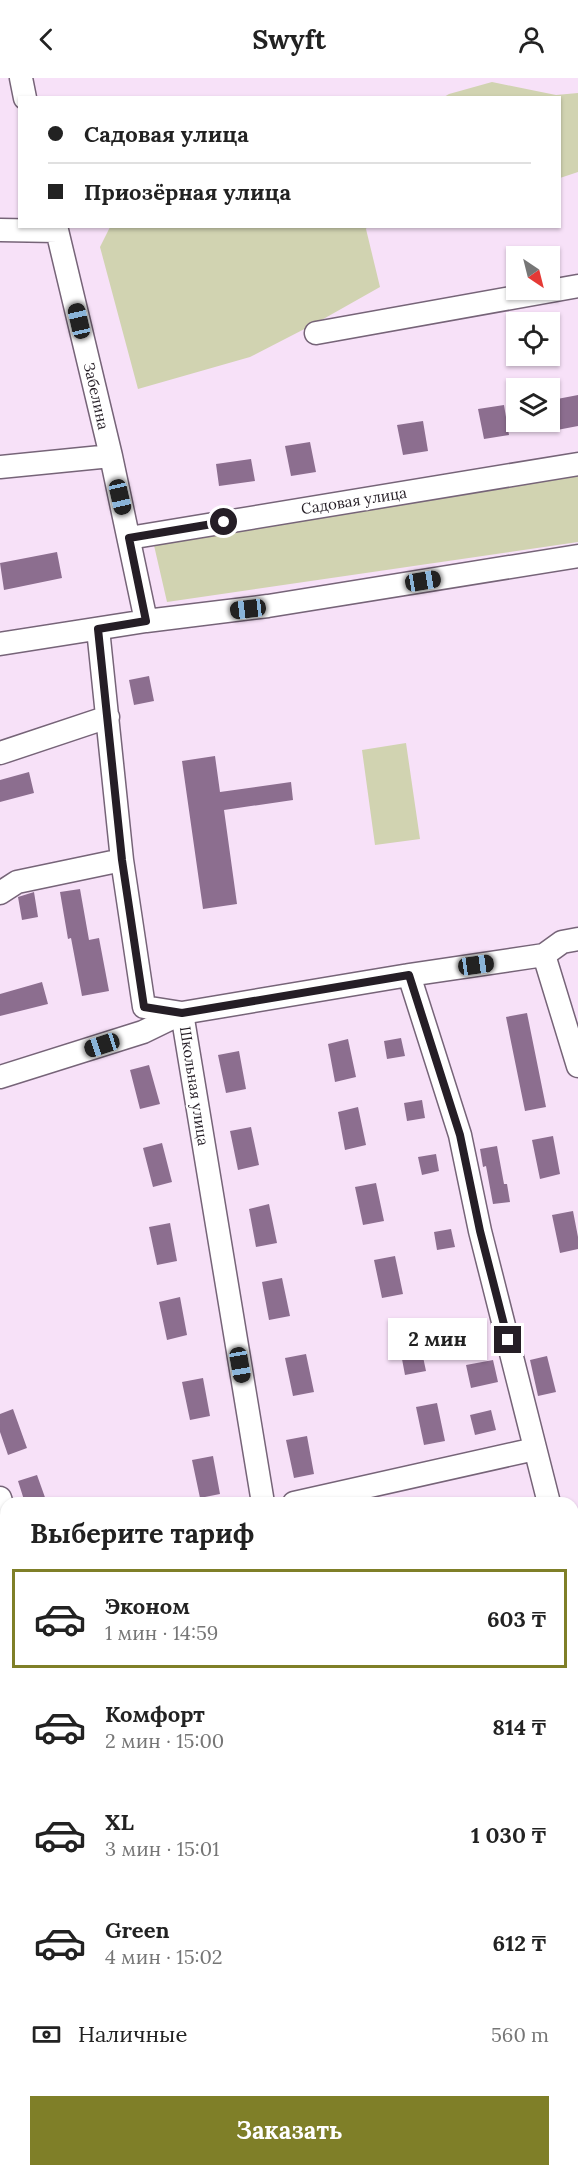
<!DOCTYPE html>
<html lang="ru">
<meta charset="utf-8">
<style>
body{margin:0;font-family:Lora,serif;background:#f2f2f2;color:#222;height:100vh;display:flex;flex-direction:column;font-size:22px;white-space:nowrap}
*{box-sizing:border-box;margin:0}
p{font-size:20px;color:#767676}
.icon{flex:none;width:33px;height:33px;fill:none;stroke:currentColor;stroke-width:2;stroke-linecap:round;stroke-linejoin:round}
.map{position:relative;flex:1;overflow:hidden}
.side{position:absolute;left:0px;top:1419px;width:579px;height:680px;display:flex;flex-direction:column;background:#fff;border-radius:18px 18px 0 0;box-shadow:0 2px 4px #0004}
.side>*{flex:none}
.hud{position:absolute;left:18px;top:18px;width:543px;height:132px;border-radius:0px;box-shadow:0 2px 4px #0004;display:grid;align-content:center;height:132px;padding:0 30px;background:#fff}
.needle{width:39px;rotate:145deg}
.tools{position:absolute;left:506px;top:168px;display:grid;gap:12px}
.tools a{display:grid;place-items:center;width:54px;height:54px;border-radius:0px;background:#fff;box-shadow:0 2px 4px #0004;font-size:30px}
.end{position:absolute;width:27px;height:27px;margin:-14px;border:8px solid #251e26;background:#fff;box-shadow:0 0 0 3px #fff}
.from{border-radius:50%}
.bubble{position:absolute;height:42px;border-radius:0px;background:#fff;box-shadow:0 2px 4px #0004;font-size:20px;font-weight:700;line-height:42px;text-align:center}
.car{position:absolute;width:18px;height:36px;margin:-18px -9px;border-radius:8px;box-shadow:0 0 4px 2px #0007;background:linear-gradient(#222 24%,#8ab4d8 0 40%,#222 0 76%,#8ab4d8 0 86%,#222 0)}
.hud b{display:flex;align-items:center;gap:21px;height:57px;font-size:22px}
.hud b+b{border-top:2px solid #e0e0e0}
.hud i{width:15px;height:15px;background:#222}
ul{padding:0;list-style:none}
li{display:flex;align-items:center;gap:18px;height:99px;margin:0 12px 9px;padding:0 18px;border:3px solid transparent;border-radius:0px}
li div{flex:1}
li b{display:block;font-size:22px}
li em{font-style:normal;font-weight:700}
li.active{border-color:#7f7f28}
li>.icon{width:54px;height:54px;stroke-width:1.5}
h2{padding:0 30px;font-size:27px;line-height:72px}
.pay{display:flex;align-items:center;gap:15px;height:66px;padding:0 30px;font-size:22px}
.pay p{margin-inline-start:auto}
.action{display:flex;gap:12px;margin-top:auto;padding:12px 30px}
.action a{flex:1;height:69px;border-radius:0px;background:#7f7f28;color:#fff;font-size:24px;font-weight:700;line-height:69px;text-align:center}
header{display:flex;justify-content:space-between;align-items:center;height:78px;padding:0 30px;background:#fff;font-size:27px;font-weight:700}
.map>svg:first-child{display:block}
.green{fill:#d1d3b1}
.building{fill:#8c6e8f}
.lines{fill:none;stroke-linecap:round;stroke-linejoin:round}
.minor-casing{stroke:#766478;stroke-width:25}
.major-casing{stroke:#766478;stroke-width:31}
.minor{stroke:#fff;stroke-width:22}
.major{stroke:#fff;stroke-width:28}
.route{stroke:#251e26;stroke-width:8}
.labels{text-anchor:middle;stroke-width:4.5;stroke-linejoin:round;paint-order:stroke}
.street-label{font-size:15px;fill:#251e26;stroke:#fff}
</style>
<header><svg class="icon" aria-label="back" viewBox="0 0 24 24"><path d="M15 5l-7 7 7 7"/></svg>Swyft<svg class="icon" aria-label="person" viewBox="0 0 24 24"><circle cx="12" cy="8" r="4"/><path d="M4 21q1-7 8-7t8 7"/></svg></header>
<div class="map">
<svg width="578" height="2098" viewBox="0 0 578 2098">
<rect width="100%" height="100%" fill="#f7e1f8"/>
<path class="green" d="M492 4 556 17 578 15V94L560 100V20L444 19 449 16Z
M110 149H367L366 151 380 209 318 244 250 279 138 311 100 169Z
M578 394V464L167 524 153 463Z
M406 665 420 761 375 767 362 672Z
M6 1525V1961L0 1954V1528Z"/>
<path class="building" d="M578 317V348L557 352 552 322Z
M504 327 509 357 484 361 478 331Z
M423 343 428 373 403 377 397 347Z
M310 364 316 394 291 398 285 368Z
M251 381 255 403 219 408 216 386Z
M57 474 62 500 4 512 0 485Z
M149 598 154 623 134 627 129 602Z
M215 678 220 714 291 704 293 722 224 732 237 826 203 831 182 683Z
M29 694 34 715 0 724V702Z
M80 811 89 862 99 860 109 913 82 918 71 860 68 861 60 814Z
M34 814 38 839 22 842 18 819Z
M42 904 48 926 0 938V916Z
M527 935 546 1029 525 1033 506 939Z
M401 960 405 978 387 981 384 963Z
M348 961 356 999 335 1004 328 966Z
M239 973 246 1011 226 1015 218 977Z
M149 987 160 1026 140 1031 130 992Z
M422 1022 425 1040 407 1043 404 1025Z
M358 1029 366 1067 345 1072 338 1034Z
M251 1049 259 1087 238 1092 230 1053Z
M553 1058 560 1096 540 1101 532 1062Z
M162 1065 172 1104 153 1109 143 1070Z
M497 1068 504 1106H507L510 1124 493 1126 486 1088 483 1089 480 1071Z
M436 1076 439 1093 422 1097 418 1079Z
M376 1105 384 1143 363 1147 355 1109Z
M269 1126 277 1165 256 1169 249 1131Z
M573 1133 578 1159V1171L560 1175 552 1137Z
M170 1145 177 1183 157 1187 149 1149Z
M451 1151 455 1169 437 1172 434 1154Z
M395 1178 403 1216 382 1220 374 1182Z
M282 1200 290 1238 269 1242 262 1204Z
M180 1219 187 1257 167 1262 159 1224Z
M418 1255 426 1293 405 1297 398 1260Z
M306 1276 314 1314 293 1318 285 1280Z
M547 1278 556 1314 538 1318 530 1282Z
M493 1282 498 1304 471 1310 466 1287Z
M203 1300 210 1338 190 1342 182 1304Z
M437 1325 445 1363 424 1367 416 1329Z
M13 1331 27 1370 8 1377 0 1354V1336Z
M491 1332 496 1352 475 1357 470 1337Z
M307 1358 314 1396 294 1400 286 1362Z
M213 1378 220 1416 200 1420 192 1382Z
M37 1397 47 1425H25L18 1403Z"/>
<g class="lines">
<g class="minor-casing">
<path id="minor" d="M21 0 25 20
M56 148 111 378
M0 152 57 153
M316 255 578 208
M0 389 111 378 146 543
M129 460 578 386
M98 551 122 782 144 929 182 935 263 1425
M0 566 146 543 268 528 578 478
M0 675 108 639
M0 815 17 804 122 782
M544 877 562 864 578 861
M409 897 460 1057 480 1153 549 1425
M0 999 143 954 182 935 409 897 544 877 578 988
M0 1420 6 1439
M294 1425 535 1371
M0 1506 6 1503
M573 1520 578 1540
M0 2026 6 2034
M45 2092 47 2098
M362 2098 363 2092"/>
</g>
<g class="major-casing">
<path id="major" d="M573 1991 578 1987
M436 2098 441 2092"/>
</g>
<use href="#minor" class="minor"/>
<use href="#major" class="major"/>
</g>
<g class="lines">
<path class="route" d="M224 444 129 460 146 543 98 551 122 782 144 929 182 935 409 897 460 1057 480 1153 508 1262"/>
</g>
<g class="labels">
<g class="street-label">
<text transform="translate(96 318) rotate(77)" y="5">Забелина</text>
<text transform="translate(354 423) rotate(-9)" y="5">Садовая улица</text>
<text transform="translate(194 1008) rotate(81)" y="5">Школьная улица</text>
</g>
</g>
</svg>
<div class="tools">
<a><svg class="needle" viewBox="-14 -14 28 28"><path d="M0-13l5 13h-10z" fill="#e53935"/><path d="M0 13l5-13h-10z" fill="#767676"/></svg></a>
<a><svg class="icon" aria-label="locate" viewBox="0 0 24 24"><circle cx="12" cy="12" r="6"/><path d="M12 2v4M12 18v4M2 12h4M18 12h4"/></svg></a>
<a><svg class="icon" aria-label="layers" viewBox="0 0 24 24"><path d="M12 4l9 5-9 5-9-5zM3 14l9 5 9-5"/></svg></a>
</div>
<i class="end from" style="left:224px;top:444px"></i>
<i class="end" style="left:508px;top:1262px"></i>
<div class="bubble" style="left:388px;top:1240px;width:99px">2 мин</div>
<i class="car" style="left:79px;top:243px;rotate:347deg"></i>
<i class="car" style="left:120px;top:419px;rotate:167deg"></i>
<i class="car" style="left:423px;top:503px;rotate:81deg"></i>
<i class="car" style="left:248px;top:531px;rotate:263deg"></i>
<i class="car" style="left:476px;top:887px;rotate:82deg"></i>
<i class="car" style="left:102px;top:967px;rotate:252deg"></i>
<i class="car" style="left:240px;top:1287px;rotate:170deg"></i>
<div class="hud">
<b><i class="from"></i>Садовая улица</b>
<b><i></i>Приозёрная улица</b>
</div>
<section class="side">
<h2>Выберите тариф</h2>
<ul>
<li class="active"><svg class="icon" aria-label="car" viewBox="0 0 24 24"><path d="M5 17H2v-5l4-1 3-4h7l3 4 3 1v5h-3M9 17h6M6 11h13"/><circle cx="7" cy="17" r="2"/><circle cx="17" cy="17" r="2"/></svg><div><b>Эконом</b><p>1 мин · 14:59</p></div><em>603 ₸</em></li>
<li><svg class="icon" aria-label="car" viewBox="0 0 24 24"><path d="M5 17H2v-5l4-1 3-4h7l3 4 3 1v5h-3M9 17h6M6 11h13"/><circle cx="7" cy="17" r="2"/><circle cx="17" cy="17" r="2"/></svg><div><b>Комфорт</b><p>2 мин · 15:00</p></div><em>814 ₸</em></li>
<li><svg class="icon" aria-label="car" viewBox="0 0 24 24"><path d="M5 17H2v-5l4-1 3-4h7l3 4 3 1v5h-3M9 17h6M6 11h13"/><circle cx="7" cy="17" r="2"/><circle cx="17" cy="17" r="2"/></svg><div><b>XL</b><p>3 мин · 15:01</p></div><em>1 030 ₸</em></li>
<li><svg class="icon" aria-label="car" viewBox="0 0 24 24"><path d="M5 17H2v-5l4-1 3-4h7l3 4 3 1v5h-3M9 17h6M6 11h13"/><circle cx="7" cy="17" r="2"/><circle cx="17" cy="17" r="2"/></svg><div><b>Green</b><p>4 мин · 15:02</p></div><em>612 ₸</em></li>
</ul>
<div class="pay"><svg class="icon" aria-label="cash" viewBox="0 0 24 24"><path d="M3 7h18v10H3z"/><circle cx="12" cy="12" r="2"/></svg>Наличные<p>560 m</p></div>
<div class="action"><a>Заказать</a></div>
</section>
</div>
